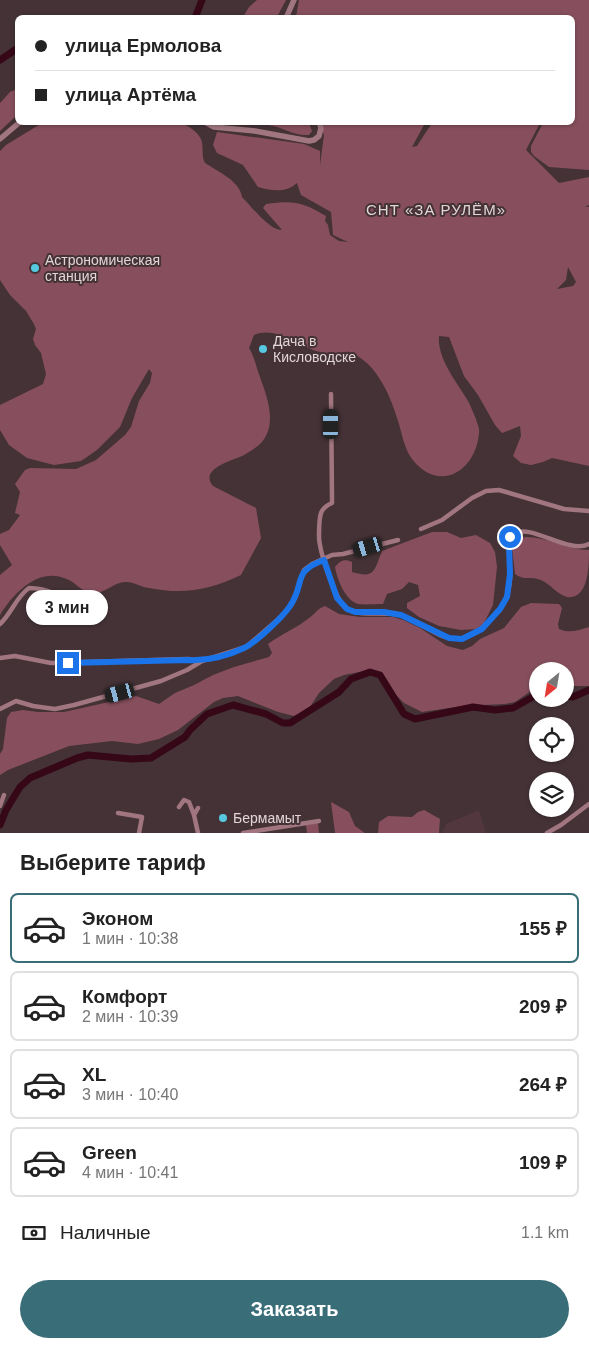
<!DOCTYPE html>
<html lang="ru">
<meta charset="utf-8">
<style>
body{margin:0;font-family:Arial,sans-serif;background:#f2f2f2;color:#222;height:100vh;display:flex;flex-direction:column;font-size:19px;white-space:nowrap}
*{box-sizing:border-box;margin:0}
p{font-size:16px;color:#767676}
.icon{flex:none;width:28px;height:28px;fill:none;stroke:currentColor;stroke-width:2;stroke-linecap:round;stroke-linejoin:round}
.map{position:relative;height:833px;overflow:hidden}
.details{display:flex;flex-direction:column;background:#fff;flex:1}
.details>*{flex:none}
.guide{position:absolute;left:15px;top:15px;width:560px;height:110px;border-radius:8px;box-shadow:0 1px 4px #0004;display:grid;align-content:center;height:110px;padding:0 20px;background:#fff}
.needle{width:32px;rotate:210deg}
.tools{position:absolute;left:529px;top:662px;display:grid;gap:10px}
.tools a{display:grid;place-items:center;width:45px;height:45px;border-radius:50%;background:#fff;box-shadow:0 1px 4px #0004;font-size:25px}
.end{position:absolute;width:22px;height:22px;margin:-11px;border:6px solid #1a73e8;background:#fff;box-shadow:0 0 0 2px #fff}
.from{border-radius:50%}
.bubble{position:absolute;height:35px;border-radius:18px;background:#fff;box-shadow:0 1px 4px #0004;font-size:16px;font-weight:800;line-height:35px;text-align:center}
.car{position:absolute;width:15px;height:30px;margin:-15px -8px;border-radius:6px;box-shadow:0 0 4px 1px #0007;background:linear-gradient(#222 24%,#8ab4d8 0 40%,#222 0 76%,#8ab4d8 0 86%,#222 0)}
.guide b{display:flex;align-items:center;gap:18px;height:48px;font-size:19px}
.guide b+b{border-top:1px solid #e0e0e0}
.guide i{width:12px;height:12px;background:#222}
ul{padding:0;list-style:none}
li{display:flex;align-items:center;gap:15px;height:70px;margin:0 10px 8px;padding:0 10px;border:2px solid #e0e0e0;border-radius:8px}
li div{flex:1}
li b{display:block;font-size:19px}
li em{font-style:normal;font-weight:800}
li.on{border-color:#396d78}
li>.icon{width:45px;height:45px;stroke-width:1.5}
h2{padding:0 20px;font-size:22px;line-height:60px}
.pay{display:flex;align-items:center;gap:12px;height:55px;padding:0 20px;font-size:19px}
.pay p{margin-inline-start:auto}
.cta{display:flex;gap:10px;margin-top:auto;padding:10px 20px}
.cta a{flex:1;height:58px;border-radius:30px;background:#396d78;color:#fff;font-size:20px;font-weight:800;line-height:58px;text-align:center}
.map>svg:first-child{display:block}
.built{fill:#52383e}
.green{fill:#874f5d;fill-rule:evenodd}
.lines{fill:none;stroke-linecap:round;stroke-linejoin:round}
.river{stroke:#350717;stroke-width:7}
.minor{stroke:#a17680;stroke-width:4.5}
.tertiary{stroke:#a17680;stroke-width:5.5}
.route{stroke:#1a73e8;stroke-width:6}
.poi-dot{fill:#56c9e1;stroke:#443236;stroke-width:2}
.labels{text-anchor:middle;stroke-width:4;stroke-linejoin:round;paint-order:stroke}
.poi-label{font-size:14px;fill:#e1d5d8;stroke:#443236;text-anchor:start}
.neighbourhood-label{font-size:15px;letter-spacing:1px;fill:#e1d5d8;stroke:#443236}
</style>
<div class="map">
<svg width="589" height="833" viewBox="0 0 589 833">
<rect width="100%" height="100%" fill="#443236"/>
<path class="built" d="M479 810 486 833H442L446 824Z"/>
<path class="green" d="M257 0H286L277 17H243L249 7Z
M299 0H589V170L549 167 534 156 531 152V146L543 123 572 122V18L296 17Z
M17 89V115L0 131V103L10 92Z
M42 123H182C188 126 197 131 201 139 204 146 201 156 205 163 217 171 240 181 242 197 251 206 270 231 282 230L263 208 266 204C293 200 303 202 326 216L325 221 328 225 330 235 339 241 348 242 333 235 331 212 301 195 297 183C286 193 271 191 258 187L243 165 217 153 213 145 217 132 304 144 320 151V165L324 135 319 123H425L412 147 417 146 432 123H540L526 150 559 183 589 177V205L585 207H589V466L552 458 543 462 531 465 521 463 513 456 521 436 520 426 502 433 495 425 478 395 464 376 449 337 439 336C437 359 457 382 468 401 471 406 473 413 476 419 477 424 480 428 479 433 476 471 439 494 412 459 405 450 402 435 399 424 391 397 378 365 352 353 346 350 343 353 337 353 328 353 319 353 311 349 293 341 274 327 254 335L249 348C255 358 256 367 260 377 267 397 278 424 261 443 256 448 248 453 242 456 231 461 199 469 213 486L256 508 261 538 241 575C209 590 184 595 149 588 141 587 134 582 127 582 114 581 104 595 91 593 80 591 75 581 64 578 37 568 13 594 0 615V575L12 565 0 545V534L9 530 20 515 15 513 20 492 15 484 25 470 30 468 76 469 96 460 125 435 131 427 139 401 150 383 152 373 149 369 132 398 120 427 97 450 81 461 54 465 27 458 9 445 0 430V405L43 384 46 374 41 353 35 345 33 339 36 329 34 324 26 311 10 295 0 280V151L6 145ZM568 267 576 282 573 286 557 289 566 280Z
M221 123H309L312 131 309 135C293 136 283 127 268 125 253 122 236 124 221 123Z
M432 532H447L461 538 476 535 490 543 495 552 497 567 493 605 484 623 476 629 461 630 439 626 419 617 407 608V603L420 596 418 585 409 582 402 589 387 594 383 604C375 604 365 605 358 604 345 600 337 579 335 567 340 561 344 558 352 562V572C375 579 374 571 382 551Z
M526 537C548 537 567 550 589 550 589 565 589 600 567 597 558 595 550 584 541 580 532 576 523 581 515 574L512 547 517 539Z
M531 603 559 604 562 608 558 624 559 629C569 634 579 630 589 627V686H565V671H538L537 687 515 702 505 704 463 706 422 712 404 703 393 692 383 675 374 670H369L344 675 334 679 319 693 308 710 294 716 278 712 238 696 223 698 214 702 178 730 159 739 138 744 112 741 69 746 8 770 0 775V754L3 749 7 718 11 712 23 710 38 712H64L136 696 159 704 175 693 194 685 213 675 234 667 269 657 272 653 268 644C281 634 297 628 309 618 315 614 318 608 325 606L339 614 360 617H393L403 620 420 628 447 646 463 650 472 646 480 639 504 628 521 607Z
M331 802 349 812 355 826 365 833H335Z
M424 810 440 819 439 833H378L379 822 388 816 412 817 418 812Z
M318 823 319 833H307L306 825Z"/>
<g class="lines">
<path class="river" d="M195 18 202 0
M0 60 18 48
M565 696 573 697 589 690
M0 825 6 810 20 787 30 778 77 758 88 755 131 759 151 758 185 737 190 730 207 714 233 705 266 714 283 723H290L339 692 351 679 370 672 380 675 404 714 415 719 473 707 495 710 513 708 538 694"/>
<path class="minor" d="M331 394 332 497V503C327 505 323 508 321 513 319 519 319 529 319 536 319 550 335 601 347 609 359 617 385 611 400 615 421 620 440 643 463 638 473 636 481 629 488 622 495 615 503 608 506 598 513 581 509 563 509 545 509 541 510 538 513 535 529 521 568 555 589 544
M421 529 442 520 472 498 486 491 499 490 564 509 589 511
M0 624C12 613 16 597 29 588 49 588 64 598 81 609
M0 658 15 656 51 663 188 659 201 661
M0 709 16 701 33 706 55 709 74 705 161 681 187 670 202 661 246 647 282 616 291 605 296 594 304 570 312 564 332 555 343 554 398 540
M0 806 4 795
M179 807 184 800 189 802 194 815
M198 808 194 815 198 833
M118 813 142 817 139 833
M243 833 319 821
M547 833 561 825 589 804"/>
<path class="tertiary" d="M286 18 294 0
M205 122 214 127 255 131 309 141 314 140 319 136 321 128 319 122
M0 139 20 122"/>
</g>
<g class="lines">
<path class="route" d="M68 663 188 660C206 661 227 656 244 648 255 643 283 617 290 606 306 583 291 572 324 560L337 598 347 609 355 612H384L401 615 449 638 462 639 482 629 500 609 507 597 510 574 509 546 510 537"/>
</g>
<g class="poi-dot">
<circle cx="35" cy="268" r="5"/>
<circle cx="263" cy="349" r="5"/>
<circle cx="223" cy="818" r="5"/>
</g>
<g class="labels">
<g class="poi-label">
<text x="45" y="265">Астрономическая<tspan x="45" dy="16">станция</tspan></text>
<text x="273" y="346">Дача в<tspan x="273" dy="16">Кисловодске</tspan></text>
<text x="233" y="823">Бермамыт</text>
</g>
<g class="neighbourhood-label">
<text x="436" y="215">СНТ «ЗА РУЛЁМ»</text>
</g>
</g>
</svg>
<div class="tools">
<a><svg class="needle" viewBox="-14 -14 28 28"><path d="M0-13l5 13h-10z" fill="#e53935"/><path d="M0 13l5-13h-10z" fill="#767676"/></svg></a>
<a><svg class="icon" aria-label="locate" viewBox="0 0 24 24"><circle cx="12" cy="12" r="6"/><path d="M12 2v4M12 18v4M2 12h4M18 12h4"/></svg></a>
<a><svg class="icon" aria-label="layers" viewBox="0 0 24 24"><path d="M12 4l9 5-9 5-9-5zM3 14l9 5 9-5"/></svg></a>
</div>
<i class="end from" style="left:510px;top:537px"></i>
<i class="end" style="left:68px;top:663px"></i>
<div class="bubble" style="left:26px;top:590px;width:82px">3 мин</div>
<i class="car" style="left:331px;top:424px;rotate:0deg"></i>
<i class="car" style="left:368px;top:547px;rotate:253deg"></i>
<i class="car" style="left:120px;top:693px;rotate:255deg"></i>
<div class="guide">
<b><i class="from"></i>улица Ермолова</b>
<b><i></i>улица Артёма</b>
</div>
</div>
<section class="details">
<h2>Выберите тариф</h2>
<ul>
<li class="on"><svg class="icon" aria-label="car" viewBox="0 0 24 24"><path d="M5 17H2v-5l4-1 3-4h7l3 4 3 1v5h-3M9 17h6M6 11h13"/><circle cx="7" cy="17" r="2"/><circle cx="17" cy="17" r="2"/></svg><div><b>Эконом</b><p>1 мин · 10:38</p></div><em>155 ₽</em></li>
<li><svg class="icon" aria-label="car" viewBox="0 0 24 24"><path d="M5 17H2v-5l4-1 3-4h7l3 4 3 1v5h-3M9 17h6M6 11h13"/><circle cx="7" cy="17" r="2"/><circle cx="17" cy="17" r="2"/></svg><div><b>Комфорт</b><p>2 мин · 10:39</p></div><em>209 ₽</em></li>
<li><svg class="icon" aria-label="car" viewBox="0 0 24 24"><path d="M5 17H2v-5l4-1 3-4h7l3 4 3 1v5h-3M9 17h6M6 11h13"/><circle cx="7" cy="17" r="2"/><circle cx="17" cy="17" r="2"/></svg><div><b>XL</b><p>3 мин · 10:40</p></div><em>264 ₽</em></li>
<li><svg class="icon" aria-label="car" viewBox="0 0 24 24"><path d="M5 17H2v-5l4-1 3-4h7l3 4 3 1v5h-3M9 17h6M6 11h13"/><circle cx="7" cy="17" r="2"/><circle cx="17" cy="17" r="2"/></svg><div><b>Green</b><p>4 мин · 10:41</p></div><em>109 ₽</em></li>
</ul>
<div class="pay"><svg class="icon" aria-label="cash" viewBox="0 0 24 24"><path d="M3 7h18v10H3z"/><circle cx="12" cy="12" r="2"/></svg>Наличные<p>1.1 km</p></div>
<div class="cta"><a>Заказать</a></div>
</section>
